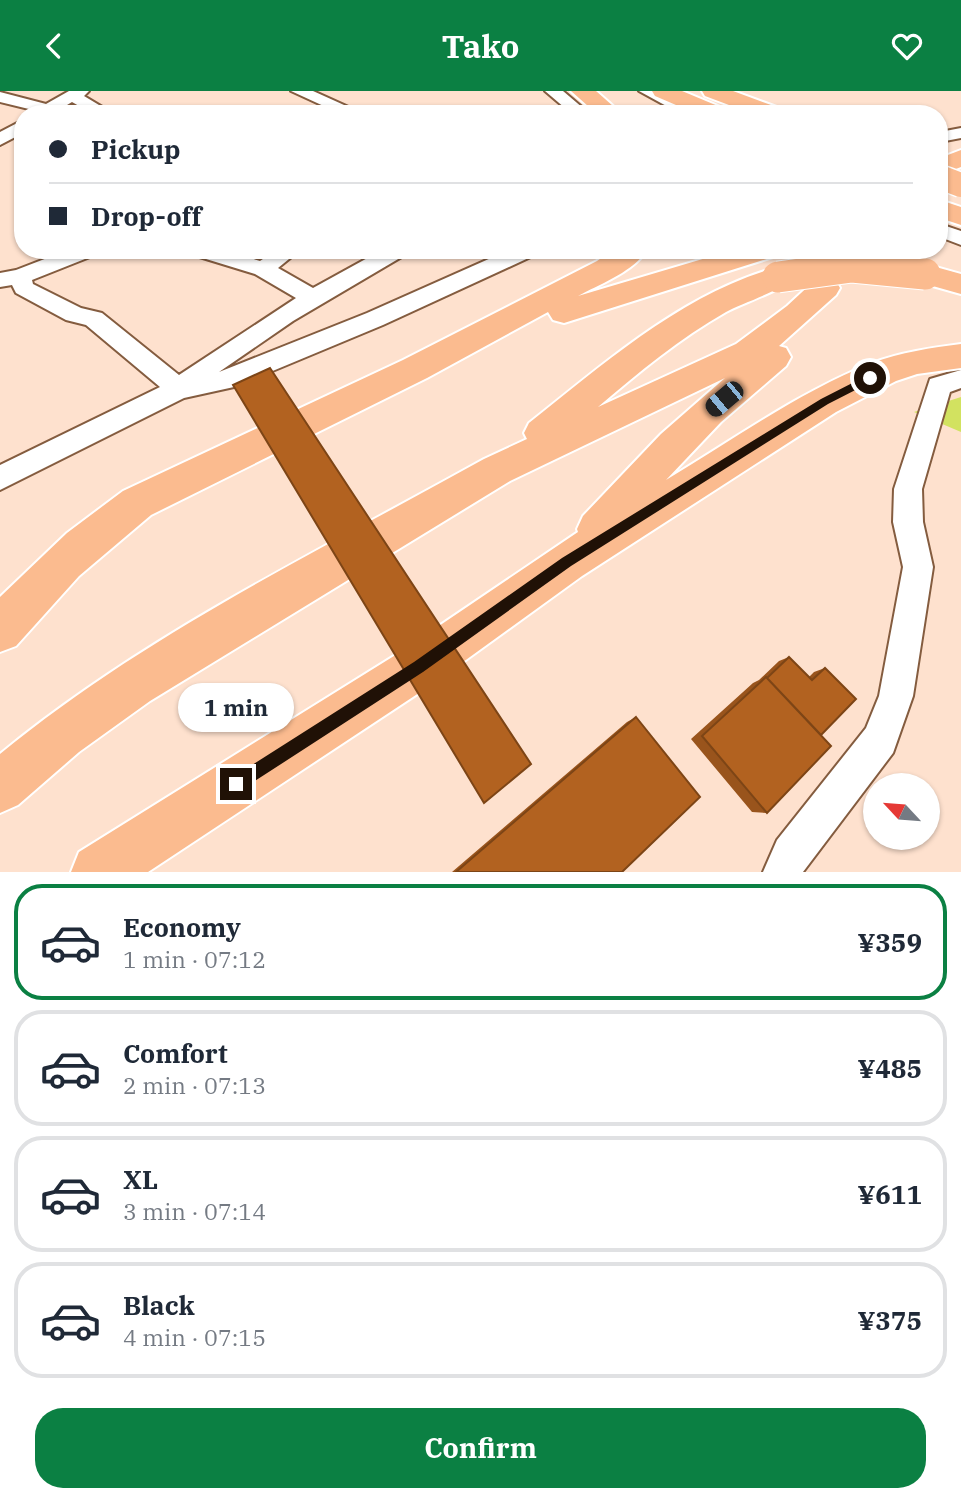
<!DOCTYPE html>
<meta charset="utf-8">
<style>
body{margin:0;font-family:"IBM Plex Serif",serif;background:#f2f2f3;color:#1f2937;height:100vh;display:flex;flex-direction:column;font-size:26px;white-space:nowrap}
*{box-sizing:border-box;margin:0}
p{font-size:23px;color:#747a83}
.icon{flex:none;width:38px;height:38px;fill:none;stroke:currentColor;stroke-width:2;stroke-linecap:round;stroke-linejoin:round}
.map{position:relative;height:781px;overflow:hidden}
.drawer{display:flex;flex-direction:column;background:#fff;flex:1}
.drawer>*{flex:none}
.guide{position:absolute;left:14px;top:14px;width:934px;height:154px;border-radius:28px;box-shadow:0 2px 5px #0004;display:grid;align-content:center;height:154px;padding:0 35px;background:#fff}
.needle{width:46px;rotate:296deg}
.controls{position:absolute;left:863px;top:682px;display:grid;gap:14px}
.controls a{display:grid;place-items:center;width:77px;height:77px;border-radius:50%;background:#fff;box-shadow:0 2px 5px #0004;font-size:35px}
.end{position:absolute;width:32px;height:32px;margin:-16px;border:9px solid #201106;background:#fff;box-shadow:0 0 0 4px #fff}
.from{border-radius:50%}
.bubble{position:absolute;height:49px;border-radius:24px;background:#fff;box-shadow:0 2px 5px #0004;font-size:23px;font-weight:800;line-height:49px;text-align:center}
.car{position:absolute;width:21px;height:42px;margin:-21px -10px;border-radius:9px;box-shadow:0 0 5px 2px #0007;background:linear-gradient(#222 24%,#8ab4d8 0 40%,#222 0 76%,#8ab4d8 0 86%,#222 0)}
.guide b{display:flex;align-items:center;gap:24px;height:66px;font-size:26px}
.guide b+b{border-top:2px solid #e0e1e3}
.guide i{width:18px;height:18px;background:#1f2937}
ul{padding:12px 0 0;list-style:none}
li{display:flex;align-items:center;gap:21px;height:116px;margin:0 14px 10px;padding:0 21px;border:4px solid #e0e1e3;border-radius:28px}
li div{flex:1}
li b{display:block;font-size:26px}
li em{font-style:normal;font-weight:800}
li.selected{border-color:#0b8043}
li>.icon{width:63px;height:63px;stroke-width:1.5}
.button{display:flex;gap:14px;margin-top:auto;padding:14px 35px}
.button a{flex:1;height:80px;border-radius:28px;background:#0b8043;color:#fff;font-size:28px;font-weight:800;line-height:80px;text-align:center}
header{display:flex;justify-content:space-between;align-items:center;height:91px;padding:0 35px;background:#0b8043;color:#fff;font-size:32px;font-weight:800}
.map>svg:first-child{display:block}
.green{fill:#d2e260}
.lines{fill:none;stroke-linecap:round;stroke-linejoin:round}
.minor-casing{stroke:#845c3f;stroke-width:4}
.highway-casing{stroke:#fff;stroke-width:4}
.minor{fill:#fff;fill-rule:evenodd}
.highway{fill:#fbbb8f;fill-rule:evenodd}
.highway-bridge-far1-casing{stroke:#fff;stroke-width:27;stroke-linecap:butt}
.highway-bridge-casing{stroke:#fff;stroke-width:33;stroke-linecap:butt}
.highway-bridge-far1{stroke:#fbbb8f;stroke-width:24}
.highway-bridge{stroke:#fbbb8f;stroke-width:31}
.wall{fill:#99541c}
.building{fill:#b26220;stroke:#7d4516;stroke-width:2}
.route{fill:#201106}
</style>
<header><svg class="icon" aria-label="back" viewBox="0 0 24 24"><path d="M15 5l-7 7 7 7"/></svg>Tako<svg class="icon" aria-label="heart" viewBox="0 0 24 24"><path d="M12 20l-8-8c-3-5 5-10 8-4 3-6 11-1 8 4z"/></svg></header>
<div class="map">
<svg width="961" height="781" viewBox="0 0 961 781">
<rect width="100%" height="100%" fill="#fee1ce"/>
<path class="green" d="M961 306V341L914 321Z"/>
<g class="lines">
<g class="minor-casing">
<path id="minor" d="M69 0H89L84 5 114 23H93L72 11 52 23H31L33 19 0 11V1L46 13Z
M291 0H313L364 23H341Z
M545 0H563L590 23H572Z
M639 0H659L702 23H681Z
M23 29V42L0 54V41Z
M961 37V47L940 51V41Z
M940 133 961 140V154L940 146Z
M68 159H98L95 164 32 189 33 193 81 217 102 222 179 284 296 207 255 183 193 164 190 159H224L260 170 276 159H300L278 177 313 197 382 159H408L405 164 293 230 219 281 367 222 509 159H538L535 164 383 234 234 296 184 307 0 399V374L160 296 86 234 66 229 16 202 12 194 0 196V182L16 179Z
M961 279V297L950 301 922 398 923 431 933 476 913 605 893 662 803 781H763L777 749 866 637 879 605 903 476 893 431 894 398 930 288Z"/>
</g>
<g class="highway-casing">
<path id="highway" d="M571 0H596L622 23H597Z
M652 0H682L725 18 728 23H697L655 5Z
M702 0H733L782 18 785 23H753L705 5Z
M961 59V76L940 84V67Z
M940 109 961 116V134L940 127Z
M613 159H647C633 181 600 193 578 205L733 159H780L776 165 564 232 553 229 548 221 427 287 151 424 79 485 16 555 0 561V506L67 442 123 400 403 269 597 170Z
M925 173 961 183V203L915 190 910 183 915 176Z
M778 176 788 179 793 186C784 199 742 212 726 221 680 247 638 282 598 316L736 253 787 215 814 190 825 187 836 190 840 197 836 204 779 255 786 257 791 266 786 275 721 331 666 389C733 349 799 301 872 272 901 261 931 257 961 253V277L917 283 896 290 836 321 582 485 434 592 148 781H71L79 761 402 560 578 441 577 438 583 425 661 343 725 287 510 390 150 610 79 661 18 714 0 722V663C146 543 319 460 484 368L527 348 524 342 529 332C605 272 683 202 778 176Z"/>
</g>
<use href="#minor" class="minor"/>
<use href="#highway" class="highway"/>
<g class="highway-bridge-far1-casing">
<path id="highway-bridge-far1" d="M940 86 961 94"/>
</g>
<g class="highway-bridge-casing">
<path id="highway-bridge" d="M778 186 852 176 925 183"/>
</g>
<use href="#highway-bridge-far1" class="highway-bridge-far1"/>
<use href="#highway-bridge" class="highway-bridge"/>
</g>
<path class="wall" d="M789 566 809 586 814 581 825 577 821 644 767 722 752 721 691 648 753 592 759 589 779 570Z
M636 626 622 781H452L627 631Z"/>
<path class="building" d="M270 277 531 673 484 712 233 294Z
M789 566 812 589 825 577 856 608 821 644 767 587Z
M766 586 831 655 767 722 702 645Z
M636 626 700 706 622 781H456Z"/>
<path class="route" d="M870 283 873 284V290L828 313 571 475 423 581 241 699 236 701 230 699 228 693 230 688 414 571 562 467 821 308Z"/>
</svg>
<div class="controls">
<a><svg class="needle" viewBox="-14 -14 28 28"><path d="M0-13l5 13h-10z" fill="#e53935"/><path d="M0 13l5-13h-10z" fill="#747a83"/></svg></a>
</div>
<i class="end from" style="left:870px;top:287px"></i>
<i class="end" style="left:236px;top:693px"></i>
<div class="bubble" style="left:178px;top:592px;width:116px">1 min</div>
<i class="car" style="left:724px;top:308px;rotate:230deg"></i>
<div class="guide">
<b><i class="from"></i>Pickup</b>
<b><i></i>Drop-off</b>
</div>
</div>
<section class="drawer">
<ul>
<li class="selected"><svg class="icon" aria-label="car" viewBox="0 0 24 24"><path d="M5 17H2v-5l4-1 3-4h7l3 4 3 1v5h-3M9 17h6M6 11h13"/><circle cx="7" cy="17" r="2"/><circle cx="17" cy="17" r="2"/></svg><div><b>Economy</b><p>1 min · 07:12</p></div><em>¥359</em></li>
<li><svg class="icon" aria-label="car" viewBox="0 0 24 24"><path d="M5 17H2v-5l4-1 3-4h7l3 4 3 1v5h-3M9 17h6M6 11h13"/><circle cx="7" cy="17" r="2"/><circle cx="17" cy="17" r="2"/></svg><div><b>Comfort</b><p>2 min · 07:13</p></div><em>¥485</em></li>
<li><svg class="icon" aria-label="car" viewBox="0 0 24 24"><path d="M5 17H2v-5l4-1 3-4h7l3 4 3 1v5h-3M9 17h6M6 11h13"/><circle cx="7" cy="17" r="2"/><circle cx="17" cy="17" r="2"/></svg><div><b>XL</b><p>3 min · 07:14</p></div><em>¥611</em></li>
<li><svg class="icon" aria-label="car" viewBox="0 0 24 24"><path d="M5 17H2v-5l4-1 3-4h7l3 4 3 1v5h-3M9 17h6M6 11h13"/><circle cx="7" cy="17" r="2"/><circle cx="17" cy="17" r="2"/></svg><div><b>Black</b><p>4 min · 07:15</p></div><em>¥375</em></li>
</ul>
<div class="button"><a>Confirm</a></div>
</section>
